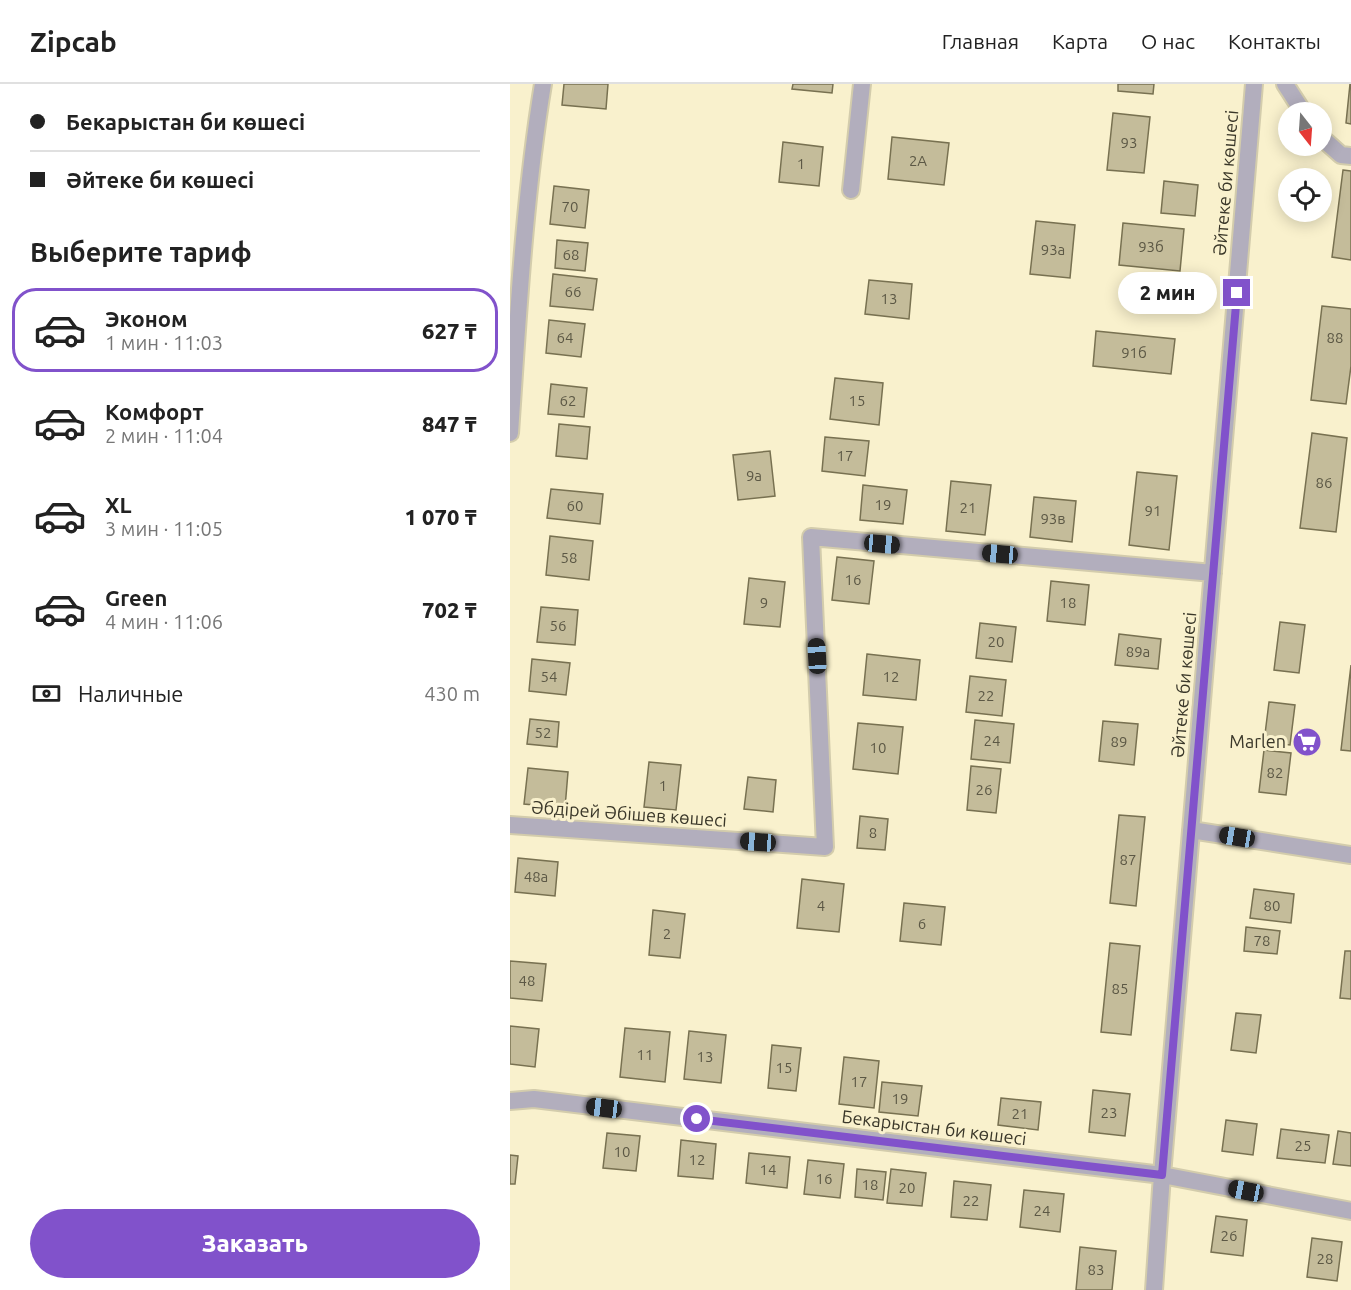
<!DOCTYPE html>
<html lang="ru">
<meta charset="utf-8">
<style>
body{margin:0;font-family:Ubuntu,sans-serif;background:#f2f2f2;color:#222;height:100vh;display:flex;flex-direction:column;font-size:22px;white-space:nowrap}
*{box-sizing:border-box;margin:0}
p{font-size:20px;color:#767676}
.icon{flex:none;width:33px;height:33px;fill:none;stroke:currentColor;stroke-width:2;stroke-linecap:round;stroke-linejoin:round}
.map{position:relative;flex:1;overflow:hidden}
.sheet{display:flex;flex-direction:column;background:#fff;width:510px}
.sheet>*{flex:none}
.top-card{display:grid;align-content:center;height:132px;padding:0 30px;background:#fff}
.needle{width:39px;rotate:163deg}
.tools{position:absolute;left:768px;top:18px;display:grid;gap:12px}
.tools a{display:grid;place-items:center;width:54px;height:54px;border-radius:50%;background:#fff;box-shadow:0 3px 15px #0003;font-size:30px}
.end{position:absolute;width:27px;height:27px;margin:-14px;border:8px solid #8152cb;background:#fff;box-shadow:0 0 0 3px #fff}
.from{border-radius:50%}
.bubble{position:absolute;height:42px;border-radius:21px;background:#fff;box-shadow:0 3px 15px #0003;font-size:20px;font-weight:800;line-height:42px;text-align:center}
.car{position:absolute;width:18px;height:36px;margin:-18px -9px;border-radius:8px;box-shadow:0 0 4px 2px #0007;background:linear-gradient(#222 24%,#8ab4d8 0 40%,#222 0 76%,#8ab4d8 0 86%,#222 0)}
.top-card b{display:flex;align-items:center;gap:21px;height:57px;font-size:22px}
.top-card b+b{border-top:2px solid #e0e0e0}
.top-card i{width:15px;height:15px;background:#222}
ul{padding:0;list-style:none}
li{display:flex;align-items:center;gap:18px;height:84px;margin:0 12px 9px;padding:0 18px;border:3px solid transparent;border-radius:24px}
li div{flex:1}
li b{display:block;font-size:22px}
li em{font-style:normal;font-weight:800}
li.selected{border-color:#8152cb}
li>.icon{width:54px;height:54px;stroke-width:1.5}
h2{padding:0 30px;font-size:27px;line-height:72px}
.pay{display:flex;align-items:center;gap:15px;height:66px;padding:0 30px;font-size:22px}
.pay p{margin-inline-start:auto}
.action{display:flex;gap:12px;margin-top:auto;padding:12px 30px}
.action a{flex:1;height:69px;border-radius:36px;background:#8152cb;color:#fff;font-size:24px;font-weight:800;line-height:69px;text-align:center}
header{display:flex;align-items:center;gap:36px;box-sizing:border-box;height:84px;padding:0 30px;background:#fff;border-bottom:2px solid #e0e0e0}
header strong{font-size:28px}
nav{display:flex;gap:33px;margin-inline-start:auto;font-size:21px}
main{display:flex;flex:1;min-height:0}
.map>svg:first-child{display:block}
.building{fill:#c4bc9a;stroke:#787151;stroke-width:1.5}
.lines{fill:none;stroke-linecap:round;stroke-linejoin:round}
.minor-casing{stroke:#d3ccac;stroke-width:20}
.minor{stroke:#b2aebd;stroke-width:16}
.route{stroke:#8152cb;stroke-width:8}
.labels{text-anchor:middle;stroke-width:6;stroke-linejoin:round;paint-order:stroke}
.number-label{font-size:15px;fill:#5c5845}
.street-label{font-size:18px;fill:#3a3729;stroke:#f9f1cd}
.poi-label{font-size:18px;fill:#3a3729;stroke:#f9f1cd;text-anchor:end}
</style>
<header>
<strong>Zipcab</strong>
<nav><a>Главная</a><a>Карта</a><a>О нас</a><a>Контакты</a></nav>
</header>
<main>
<section class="sheet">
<div class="top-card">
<b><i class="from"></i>Бекарыстан би көшесі</b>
<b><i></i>Әйтеке би көшесі</b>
</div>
<h2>Выберите тариф</h2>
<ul>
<li class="selected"><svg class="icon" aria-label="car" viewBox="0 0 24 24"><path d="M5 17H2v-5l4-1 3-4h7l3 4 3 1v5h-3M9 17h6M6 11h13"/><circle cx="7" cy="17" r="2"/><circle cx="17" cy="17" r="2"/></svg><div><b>Эконом</b><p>1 мин · 11:03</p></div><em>627 ₸</em></li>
<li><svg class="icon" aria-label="car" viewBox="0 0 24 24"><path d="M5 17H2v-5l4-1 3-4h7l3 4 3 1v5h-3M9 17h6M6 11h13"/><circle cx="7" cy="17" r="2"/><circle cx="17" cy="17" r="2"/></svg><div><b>Комфорт</b><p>2 мин · 11:04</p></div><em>847 ₸</em></li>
<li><svg class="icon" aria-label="car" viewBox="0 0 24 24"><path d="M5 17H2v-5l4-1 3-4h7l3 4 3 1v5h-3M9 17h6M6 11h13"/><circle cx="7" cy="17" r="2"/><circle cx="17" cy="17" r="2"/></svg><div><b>XL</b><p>3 мин · 11:05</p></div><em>1 070 ₸</em></li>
<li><svg class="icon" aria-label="car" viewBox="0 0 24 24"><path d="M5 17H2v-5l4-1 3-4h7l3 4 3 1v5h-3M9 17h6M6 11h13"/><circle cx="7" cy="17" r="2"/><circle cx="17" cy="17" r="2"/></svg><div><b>Green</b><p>4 мин · 11:06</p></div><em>702 ₸</em></li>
</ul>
<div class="pay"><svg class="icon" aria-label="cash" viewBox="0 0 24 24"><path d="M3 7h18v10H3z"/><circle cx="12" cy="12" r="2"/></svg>Наличные<p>430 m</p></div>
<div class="action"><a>Заказать</a></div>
</section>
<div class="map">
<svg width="841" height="1206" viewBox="0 0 841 1206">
<rect width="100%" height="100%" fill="#f9f1cd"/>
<path class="building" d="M54 0H98L96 25 52 21Z
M283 0H323L322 9 282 5Z
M608 0H644L643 10 608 7Z
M840 0H841V40L836 39Z
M603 29 640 33 634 89 597 86Z
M382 53 439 59 434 101 378 95Z
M273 58 313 63 309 102 269 98Z
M833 86 841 87V176L822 173Z
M654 97 688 101 685 132 651 129Z
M44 102 79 106 75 144 40 140Z
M526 137 565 141 560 194 520 190Z
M613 139 674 145 670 187 609 181Z
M47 156 78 159 75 187 45 184Z
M43 190 87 195 83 226 40 222Z
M359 196 402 200 399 235 355 230Z
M812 222 841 225V282L836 320 801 316Z
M39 236 75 240 71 273 36 269Z
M586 247 665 255 661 290 583 282Z
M325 294 373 299 369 341 320 335Z
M41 300 77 304 74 333 38 330Z
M49 340 80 343 77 375 46 372Z
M802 349 837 354 826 448 790 444Z
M315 353 359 357 355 392 312 387Z
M260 367 265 412 228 416 223 371Z
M627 388 667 392 659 466 619 461Z
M441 397 481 401 475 451 436 447Z
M353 401 397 406 393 440 350 436Z
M41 405 93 410 90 440 37 434Z
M524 413 566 417 562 458 520 453Z
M40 452 83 457 79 496 36 491Z
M327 473 364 477 359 520 322 516Z
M239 494 275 498 270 543 234 540Z
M541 497 579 501 575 541 537 537Z
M31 523 68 526 65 561 27 558Z
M770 538 795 541 789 589 764 586Z
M470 539 506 543 502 578 466 574Z
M609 550 651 555 648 585 605 581Z
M357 570 410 576 406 616 353 611Z
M22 575 60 579 56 611 19 607Z
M841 581V667L831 666Z
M460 592 496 596 492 632 456 628Z
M759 618 785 621 780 661 754 658Z
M20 635 49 638 47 663 17 660Z
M465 636 504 640 500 679 461 675Z
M593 637 628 640 624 681 589 677Z
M348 639 393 643 388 690 343 685Z
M754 666 781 669 776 711 749 708Z
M139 678 171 681 166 726 134 723Z
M461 682 491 685 486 729 457 726Z
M18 684 58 688 55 724 14 720Z
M238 693 266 696 263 728 234 725Z
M609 731 635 733 626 822 600 819Z
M350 732 378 735 375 766 347 764Z
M8 774 48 778 45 812 5 808Z
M292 795 334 800 329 848 287 844Z
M744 805 784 810 781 839 740 834Z
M394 819 435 823 431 861 390 857Z
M143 826 175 830 170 874 139 871Z
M736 843 770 847 767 870 734 867Z
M600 859 630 862 621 951 591 948Z
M835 867H841V915L830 914Z
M0 877 36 880 32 917 0 914Z
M726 929 751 931 746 969 721 966Z
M0 942 29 945 25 983 0 980Z
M115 944 160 948 155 998 110 993Z
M179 947 216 951 211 999 174 995Z
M262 961 291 964 286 1007 258 1004Z
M334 973 369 977 364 1024 329 1020Z
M372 998 412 1002 408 1032 369 1028Z
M583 1006 620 1010 615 1052 579 1048Z
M491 1014 531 1018 528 1046 488 1041Z
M716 1036 747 1040 743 1071 712 1067Z
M771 1045 819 1051 815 1079 767 1074Z
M828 1047 841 1049V1082L823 1080Z
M97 1049 130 1052 126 1087 93 1084Z
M171 1056 206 1060 203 1095 168 1092Z
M239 1069 280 1073 277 1104 236 1099Z
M0 1071 8 1072 5 1100H0Z
M298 1076 334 1080 330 1114 294 1110Z
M347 1085 376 1088 373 1116 345 1113Z
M381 1085 416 1089 412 1122 377 1119Z
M444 1097 481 1101 477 1136 441 1133Z
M514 1106 554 1110 550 1148 510 1143Z
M706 1132 737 1136 733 1172 701 1168Z
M802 1154 832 1158 827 1197 797 1193Z
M570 1163 606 1167 602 1206H566Z"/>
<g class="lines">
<g class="minor-casing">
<path id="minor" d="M775 0 793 28
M812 54 831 71 841 72
M341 106 352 0
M0 349C8 233 14 115 33 0
M0 741 315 763 301 453 703 489
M681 746 841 771
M0 1017 24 1015 652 1091 841 1127
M644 1206 652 1091 744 0"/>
</g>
<use href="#minor" class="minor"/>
</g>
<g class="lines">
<path class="route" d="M187 1035 652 1091 727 209"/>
</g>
<defs>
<g id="supermarket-disc" transform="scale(1.5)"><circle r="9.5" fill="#8152cb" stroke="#f9f1cd"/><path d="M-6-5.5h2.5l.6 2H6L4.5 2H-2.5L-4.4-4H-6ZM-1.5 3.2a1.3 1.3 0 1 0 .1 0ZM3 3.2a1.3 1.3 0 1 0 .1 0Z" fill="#fff"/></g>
</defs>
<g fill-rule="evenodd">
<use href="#supermarket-disc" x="797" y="658"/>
</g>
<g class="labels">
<g class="number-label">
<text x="619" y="64">93</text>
<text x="408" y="82">2А</text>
<text x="291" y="85">1</text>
<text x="60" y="128">70</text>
<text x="641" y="168">93б</text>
<text x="543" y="171">93а</text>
<text x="61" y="176">68</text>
<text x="63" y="213">66</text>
<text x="379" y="220">13</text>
<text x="55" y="259">64</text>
<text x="825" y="259">88</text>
<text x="624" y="274">91б</text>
<text x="58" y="322">62</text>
<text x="347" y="322">15</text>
<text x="335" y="377">17</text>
<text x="244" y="397">9а</text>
<text x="814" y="404">86</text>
<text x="373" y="426">19</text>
<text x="65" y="427">60</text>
<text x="458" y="429">21</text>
<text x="643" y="432">91</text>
<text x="543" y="440">93в</text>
<text x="59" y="479">58</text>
<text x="343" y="501">16</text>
<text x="254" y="524">9</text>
<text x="558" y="524">18</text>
<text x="48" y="547">56</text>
<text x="486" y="563">20</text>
<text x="628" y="573">89а</text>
<text x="39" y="598">54</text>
<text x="381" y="598">12</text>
<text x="476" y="617">22</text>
<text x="33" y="654">52</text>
<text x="482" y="662">24</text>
<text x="609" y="663">89</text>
<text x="368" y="669">10</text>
<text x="765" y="694">82</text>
<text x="153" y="707">1</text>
<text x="474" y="711">26</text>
<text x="363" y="754">8</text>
<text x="618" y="781">87</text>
<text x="26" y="798">48а</text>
<text x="311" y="827">4</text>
<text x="762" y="827">80</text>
<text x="412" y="845">6</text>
<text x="157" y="855">2</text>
<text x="752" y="862">78</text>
<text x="17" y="902">48</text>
<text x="610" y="910">85</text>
<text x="135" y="976">11</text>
<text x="195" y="978">13</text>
<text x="274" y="989">15</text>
<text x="349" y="1003">17</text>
<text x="390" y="1020">19</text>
<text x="599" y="1034">23</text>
<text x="510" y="1035">21</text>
<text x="793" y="1067">25</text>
<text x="112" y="1073">10</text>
<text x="187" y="1081">12</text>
<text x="258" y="1091">14</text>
<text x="314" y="1100">16</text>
<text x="360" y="1106">18</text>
<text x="397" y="1109">20</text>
<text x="461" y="1122">22</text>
<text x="532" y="1132">24</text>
<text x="719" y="1157">26</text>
<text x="815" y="1180">28</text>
<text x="586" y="1191">83</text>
</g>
<g class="street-label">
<text transform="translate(716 99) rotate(-85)" y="6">Әйтеке би көшесі</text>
<text transform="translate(674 601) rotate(-85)" y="6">Әйтеке би көшесі</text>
<text transform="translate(119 730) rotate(4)" y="6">Әбдірей Әбішев көшесі</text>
<text transform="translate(424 1044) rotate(7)" y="6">Бекарыстан би көшесі</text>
</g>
<g class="poi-label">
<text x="776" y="664">Marlen</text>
</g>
</g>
</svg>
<div class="tools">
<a><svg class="needle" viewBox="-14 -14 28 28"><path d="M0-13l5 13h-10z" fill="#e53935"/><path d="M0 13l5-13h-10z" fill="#767676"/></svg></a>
<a><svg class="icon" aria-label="locate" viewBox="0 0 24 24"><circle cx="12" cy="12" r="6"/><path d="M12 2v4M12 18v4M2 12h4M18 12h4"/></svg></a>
</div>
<i class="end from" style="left:187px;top:1035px"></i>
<i class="end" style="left:727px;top:209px"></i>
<div class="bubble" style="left:608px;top:188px;width:99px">2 мин</div>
<i class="car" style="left:372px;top:460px;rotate:95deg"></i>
<i class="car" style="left:490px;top:470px;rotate:275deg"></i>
<i class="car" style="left:307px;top:572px;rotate:357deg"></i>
<i class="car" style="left:727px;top:753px;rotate:279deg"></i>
<i class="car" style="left:248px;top:758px;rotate:274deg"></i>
<i class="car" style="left:94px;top:1024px;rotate:277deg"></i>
<i class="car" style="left:736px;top:1107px;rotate:281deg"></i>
</div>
</main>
